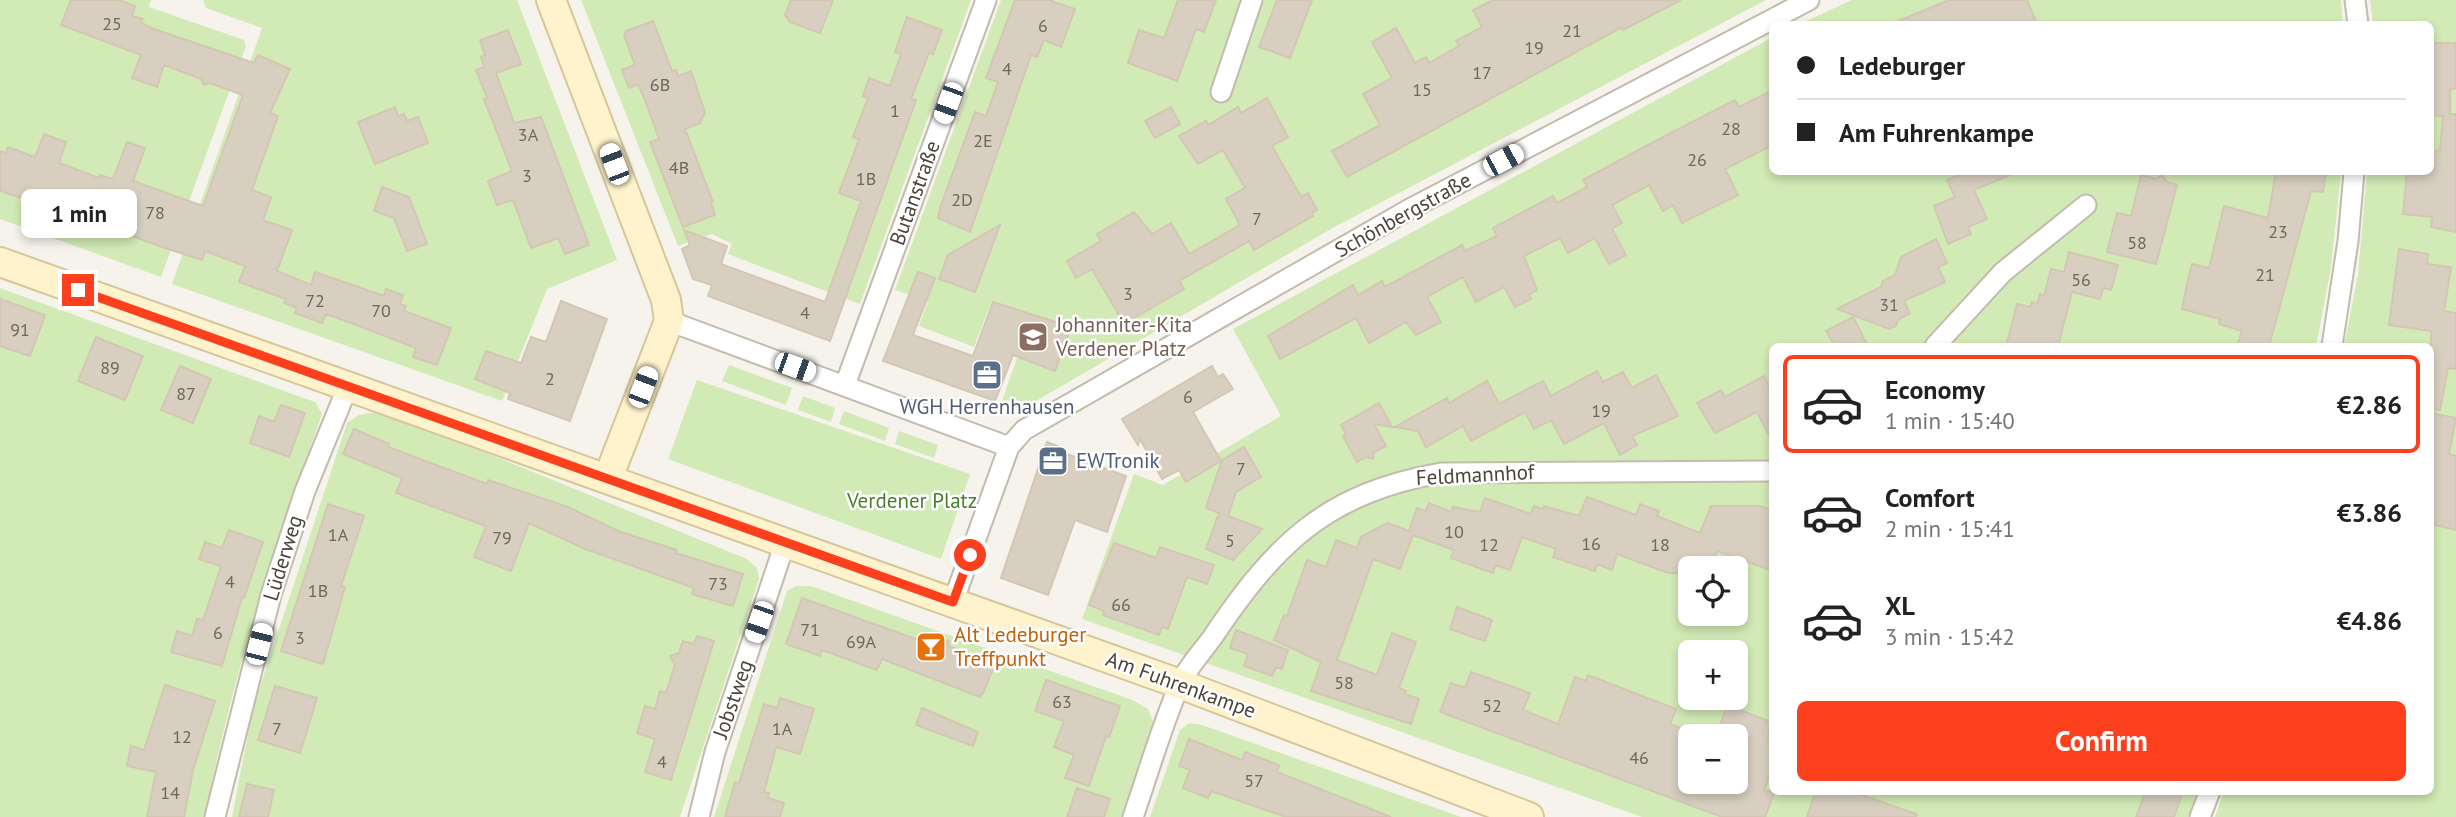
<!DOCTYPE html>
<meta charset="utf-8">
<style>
body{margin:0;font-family:"PT Sans",sans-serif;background:#f2f2f2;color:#222;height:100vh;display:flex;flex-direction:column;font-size:26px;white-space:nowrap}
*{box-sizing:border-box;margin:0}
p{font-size:23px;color:#767676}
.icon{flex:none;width:38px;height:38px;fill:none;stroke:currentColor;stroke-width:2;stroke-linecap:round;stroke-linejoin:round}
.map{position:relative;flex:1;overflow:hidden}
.drawer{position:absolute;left:1769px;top:343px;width:665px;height:452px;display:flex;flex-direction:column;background:#fff;border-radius:10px;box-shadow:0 4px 10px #0003}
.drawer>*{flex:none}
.hud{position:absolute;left:1769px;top:21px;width:665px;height:154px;border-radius:10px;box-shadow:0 4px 10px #0003;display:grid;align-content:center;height:154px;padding:0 28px;background:#fff}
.controls{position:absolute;left:1678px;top:556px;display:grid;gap:14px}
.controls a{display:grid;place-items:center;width:70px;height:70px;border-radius:10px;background:#fff;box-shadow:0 4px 10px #0003;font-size:35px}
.end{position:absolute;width:32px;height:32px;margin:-16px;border:9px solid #fc3f1d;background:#fff;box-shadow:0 0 0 4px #fff}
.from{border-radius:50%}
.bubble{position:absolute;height:49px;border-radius:10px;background:#fff;box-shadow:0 4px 10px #0003;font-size:23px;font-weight:700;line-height:49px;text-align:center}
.car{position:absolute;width:21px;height:42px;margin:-21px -10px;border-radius:9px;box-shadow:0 0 5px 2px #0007;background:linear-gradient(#fff 24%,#345 0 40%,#fff 0 76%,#345 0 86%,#fff 0)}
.hud b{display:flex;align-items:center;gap:24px;height:66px;font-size:26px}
.hud b+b{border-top:2px solid #e0e0e0}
.hud i{width:18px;height:18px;background:#222}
ul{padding:12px 0 0;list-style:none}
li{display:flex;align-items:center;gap:21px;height:98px;margin:0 14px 10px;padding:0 14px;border:4px solid transparent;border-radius:10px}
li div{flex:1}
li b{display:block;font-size:26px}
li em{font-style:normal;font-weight:700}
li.active{border-color:#fc3f1d}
li>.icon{width:63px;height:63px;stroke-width:1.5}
.primary-button{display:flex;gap:14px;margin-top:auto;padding:14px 28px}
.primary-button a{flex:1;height:80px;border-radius:10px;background:#fc3f1d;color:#fff;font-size:28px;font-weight:700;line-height:80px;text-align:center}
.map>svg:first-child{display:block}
.green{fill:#d2eab5;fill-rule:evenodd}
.building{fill:#d8cfc1;stroke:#d3c7b4;stroke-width:2}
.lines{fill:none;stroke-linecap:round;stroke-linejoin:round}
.street-casing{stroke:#c2bbae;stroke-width:23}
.secondary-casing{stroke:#d6c79b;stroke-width:32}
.street{stroke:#fff;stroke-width:19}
.secondary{stroke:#fff3cd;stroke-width:28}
.route{stroke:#fc3f1d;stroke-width:9}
.labels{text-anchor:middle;stroke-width:5;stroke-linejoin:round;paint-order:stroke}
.number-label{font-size:18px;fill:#6e675b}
.street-label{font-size:21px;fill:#4b4439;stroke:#fff}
.education-label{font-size:21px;fill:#785e54;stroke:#fff;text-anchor:start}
.service-label{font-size:21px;fill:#4e5e75;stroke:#fff}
.park-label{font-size:21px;fill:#4a7f2a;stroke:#fff}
.food-label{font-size:21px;fill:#c56008;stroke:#fff;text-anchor:start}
</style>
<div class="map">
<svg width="2456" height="817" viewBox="0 0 2456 817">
<rect width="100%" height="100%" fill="#f6f3ec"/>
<path class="green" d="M0 0H151L149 7 244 40 246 46 161 277 0 219Z
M203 0H517L617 260 547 289 502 401 172 284 262 28 206 8Z
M581 0H971L860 304 728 254 732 244 712 234 678 246Z
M1001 0H1766L1336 226 1024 408 1002 401 1029 323 989 308 974 347 919 326 928 301 895 290Z
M1852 0H2341L2343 24H1800Z
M2370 0H2456V817H2215L2224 791H2431V346H2344L2358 275 2367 172H2431V24H2373Z
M1773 37V172H2341L2331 268 2316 346H1773V791H2197L2188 817H1642L1082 619 1134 474 1163 485 1281 416 1233 329ZM1690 569H1736V614H1690ZM1690 653H1736V698H1690ZM1690 737H1736V782H1690Z
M0 288 315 402 322 414C275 545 231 680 205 817H0Z
M729 365 792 388 786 405 722 381Z
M697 380 970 474 941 559 668 459Z
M803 396 835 408 831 422 798 410Z
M383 411 747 559 757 568 759 579 680 817H232L253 708 347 423 359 415Z
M844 411 889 428 885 441 839 424Z
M899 431 938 445 934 458 895 444Z
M796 586H811L1132 700 1148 709 1154 724 1125 817H714L787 591Z
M1189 723 1202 725 1461 817H1150L1180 730Z"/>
<path class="building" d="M71 0H119L135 6 132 16 143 19 141 22 151 28 254 63 258 55 290 69 270 113 278 116 252 190 271 197 263 220 292 230 277 271 311 285 315 272 384 296 386 289 403 295 400 304 406 306 404 311 451 328 437 365 413 357 416 348 354 324 326 314 322 323 295 313 297 308 284 303 286 299 239 282 245 266 205 251 202 260 162 247 116 230 119 221 26 187 22 198 0 191V151L6 153 8 147 35 157 44 134 66 142 59 163 99 178 100 175 113 179 127 142 145 148 133 181 203 206 243 95 210 83 204 85 201 79 164 65 157 87 132 78 141 55 61 25Z
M791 0H833L820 33 790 22 785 15Z
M1015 0H1049L1075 9 1061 47 1044 40 1037 57 1031 55 970 232 938 218 940 208 975 112 986 116 998 82 986 78Z
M1178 0H1216L1204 32 1196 29 1177 81 1128 63 1139 30 1164 38Z
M1277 0H1312L1290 58 1259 47Z
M1493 0H1681L1623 30 1622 27 1347 177 1332 151 1380 125 1363 94 1392 78 1372 42 1396 28 1415 63 1426 57 1429 63 1459 46 1456 41 1482 27 1473 10Z
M1949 0H2027L2037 24H1891Z
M907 17 942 30 933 54 929 53 911 99 916 100 830 341 708 296 712 285 693 279 682 249 690 245 684 230 727 246 721 264 825 302 861 201 839 193 859 139 853 137 868 98 863 96 869 78 890 86 901 54 895 52Z
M653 21 672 71 676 70 678 76 691 71 705 113 700 123 685 129 713 202 711 203 715 215 683 227 650 142 659 139 645 100 638 84 629 88 622 70 635 65 624 35 626 31Z
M508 30 521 64 496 73 514 123 541 117 589 245 565 254 558 238 531 248 513 200 497 205 488 181 512 171 484 99 487 98 476 70 484 67 481 57 485 55 480 40Z
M2433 43H2456V89H2450V114H2456V232L2431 227 2432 217 2403 214 2407 172H2431V150L2440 151 2443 116 2431 115Z
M1773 90V145L1725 169 1738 195 1682 223 1673 205 1663 211 1649 185 1612 205 1622 223 1612 229 1626 255 1609 264 1595 238 1568 253 1560 238 1524 256 1537 290 1529 295 1531 299 1515 307 1504 287 1476 302 1463 277 1427 297 1441 322 1416 335 1406 322 1369 343 1356 318 1280 359 1268 336 1353 285 1358 295 1382 281 1385 287 1462 245 1465 251 1497 236 1493 228 1553 196 1557 203 1587 187 1583 180 1663 137 1735 100 1739 107Z
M1267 98 1288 137 1272 146 1297 190 1302 197 1308 193 1317 210 1312 213 1313 216 1254 250 1249 241 1179 281 1184 289 1124 324 1092 269 1076 278 1067 261 1101 241 1097 234 1134 212 1152 234 1171 223 1189 254 1240 225 1226 199 1245 188 1223 150 1198 164 1179 136 1206 121 1208 125 1238 107 1241 113Z
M395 107 398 116 404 114 407 121 418 117 428 143 375 164 358 122Z
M1171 107 1180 124 1155 138 1145 121Z
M1966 172H2017L1974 190 1987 219 1968 227 1971 234 1948 244 1934 206 1955 197 1947 180Z
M2276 172H2326L2323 192 2311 191 2269 346H2237L2242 331 2219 324 2220 319 2182 309 2187 284 2192 264 2209 268 2224 206 2268 218Z
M2141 175 2156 179 2162 175 2167 182 2177 185 2156 264 2107 252 2117 213 2131 216Z
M382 187 409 197 427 244 407 251 394 218 374 211Z
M1000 225 975 292 939 279 948 255Z
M1936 239 1947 263 1938 267 1945 282 1904 301 1910 313 1898 320 1896 326 1889 329 1837 309 1881 287 1883 281 1895 275 1901 257Z
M2399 249 2428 254 2427 264 2451 267 2444 311 2456 313V369L2448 368 2440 410 2431 409V331L2389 325Z
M2069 252 2118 265 2111 290 2103 288 2100 299 2072 292 2058 346H2006L2017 304 2030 307 2032 302 2037 304 2040 294 2044 296 2051 269 2064 272Z
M918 272 935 278 913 335 973 356 993 302 1071 327 1055 371 1013 355 995 401 883 361Z
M0 299 45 315 30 356 0 346Z
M561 301 607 319 570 421 508 399 510 393 475 379 486 351 521 363 531 337 546 342Z
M1853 317 1868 346H1835L1826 331Z
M96 337 143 356 125 400 78 381Z
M180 366 211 379 193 423 161 410Z
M1212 366 1218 377 1223 374 1233 389 1193 412 1221 461 1186 482 1179 470 1162 479 1140 439 1138 445 1122 419Z
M1597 371 1603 382 1623 372 1632 388 1656 375 1678 416 1632 436 1637 445 1620 455 1604 423 1564 444 1551 420 1534 429 1525 412 1471 441 1463 426 1426 447 1418 431 1395 427 1447 398 1449 403 1487 381 1499 404 1543 381 1551 396Z
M1764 376 1773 393V443L1757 412 1715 433 1697 403 1721 390 1725 397Z
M1379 403 1392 427 1374 424 1386 446 1374 452 1373 459 1366 457 1357 462 1343 436 1346 434 1341 425Z
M281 405 305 413 289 457 250 443 259 416 274 422Z
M2431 413 2456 418 2449 454 2456 456V530L2431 524Z
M354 429 389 444 388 447 487 484 488 480 568 507 618 531 677 550 676 553 743 574 733 606 692 594 694 588 583 548 529 523 511 571 474 557 486 526 396 493 402 478 343 454Z
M1047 442 1065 449 1064 453 1126 476 1107 532 1075 520 1048 595 1001 578Z
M1244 447 1261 477 1236 492 1228 516 1262 529 1233 560 1206 549 1219 513 1206 508 1222 460Z
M1587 497 1636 515 1640 504 1659 511 1657 516 1700 533 1711 506H1760L1773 510V571L1717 551 1711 569H1690V573H1668L1617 554 1612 570 1597 564 1595 571 1553 557 1556 549 1522 537 1510 570 1495 565 1493 573 1451 558 1454 550 1413 535 1400 569 1373 559 1337 660 1377 675 1392 633 1416 642 1399 688 1406 691 1405 694 1419 699 1411 724 1311 691 1321 662 1274 640 1284 615 1287 616 1307 560 1326 567 1336 540 1357 548 1361 537 1387 523 1409 531 1417 508 1426 511 1429 503 1451 512 1453 507 1480 512 1485 498 1531 514 1534 506 1543 509 1544 506 1579 516Z
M328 504 364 516 341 586 345 587 323 664 281 651Z
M229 530 263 542 244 598 242 597 222 666 171 652 177 631 192 636 197 619 203 620 221 566 199 559 205 542 222 548Z
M1114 543 1156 558 1160 547 1214 565 1207 584 1187 577 1168 629 1162 627 1159 635 1103 615 1104 611 1089 605Z
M802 598 924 642 927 633 949 641 948 646 988 661 986 666 993 668 984 691 980 697 882 659 877 670 822 650 820 656 786 644Z
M1457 607 1492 620 1485 641 1450 629Z
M1236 630 1288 650 1282 669 1276 667 1272 676 1244 666 1248 654 1230 648Z
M697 636 714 641 671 780 645 772 655 739 637 733 645 706 655 709 660 691 666 693 675 665 670 656 679 653 683 641 694 644Z
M1471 672 1530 693 1523 710 1558 724 1575 677 1586 681 1588 675 1676 709 1670 724 1690 732V782H1736V770L1748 737H1716L1727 705 1771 722 1768 738 1773 740V765L1764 791H1775L1765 817H1722L1440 712 1451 683 1465 688Z
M1046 680 1120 706 1109 737 1106 736 1089 786 1065 778 1074 755 1054 747 1064 721 1035 711Z
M165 685 215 701 193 770 184 817H147L156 772 127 766 131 746 144 750Z
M275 686 317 698 300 753 258 740Z
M780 698 814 709 800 754 776 747 764 792 769 793 768 798 784 803 780 817H725L735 782 739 783 764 704 777 708Z
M922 708 978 732 973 746 916 725Z
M1189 739 1242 760 1245 752 1279 765 1277 772 1391 817H1286L1211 791 1208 798 1183 788 1190 770 1179 766Z
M247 784 274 790 268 817H239Z
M1077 788 1110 799 1104 817H1067Z
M1816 791H1850L1917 814 1916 817H1807Z
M2146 791H2183L2174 817H2136Z"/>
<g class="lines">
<g class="street-casing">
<path id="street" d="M2355 0 2358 24
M1221 92 1252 0
M669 321 1009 447
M1935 346 2003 272 2086 205
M2332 346 2348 241 2354 172
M845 385 986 0
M953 602 1009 447 1024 430 1408 210 1809 0
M215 817 271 595 305 491 348 386
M699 817 715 752 785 543
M1133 817C1148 774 1161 728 1179 686 1186 669 1201 653 1212 638 1275 544 1326 493 1441 473L1773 471
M2200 817 2210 791"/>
</g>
<g class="secondary-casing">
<path id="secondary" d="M551 0 666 300 669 321 608 478
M0 262 1180 684 1529 817"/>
</g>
<use href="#street" class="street"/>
<use href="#secondary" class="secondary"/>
</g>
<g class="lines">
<path class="route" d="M78 290 953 602 970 555"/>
</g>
<defs>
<g id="school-square" transform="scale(1.575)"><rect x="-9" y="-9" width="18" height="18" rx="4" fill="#8d6e63" stroke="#fff"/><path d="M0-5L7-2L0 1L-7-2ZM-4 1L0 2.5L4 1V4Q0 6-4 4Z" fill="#fff"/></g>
<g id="office-square" transform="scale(1.575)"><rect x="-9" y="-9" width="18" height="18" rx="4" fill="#5c6f8a" stroke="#fff"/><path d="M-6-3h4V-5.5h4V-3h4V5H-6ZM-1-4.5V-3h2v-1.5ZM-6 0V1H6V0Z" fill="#fff"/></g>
<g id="bar-square" transform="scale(1.575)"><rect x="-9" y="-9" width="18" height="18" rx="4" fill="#e8710a" stroke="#fff"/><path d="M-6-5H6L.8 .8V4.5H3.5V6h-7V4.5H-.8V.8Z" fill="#fff"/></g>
</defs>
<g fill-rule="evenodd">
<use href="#school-square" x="1033" y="337"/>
<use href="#office-square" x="987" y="375"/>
<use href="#office-square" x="1053" y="461"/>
<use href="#bar-square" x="931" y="647"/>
</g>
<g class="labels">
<g class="number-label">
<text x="112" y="30">25</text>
<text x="1043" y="32">6</text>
<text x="1572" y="37">21</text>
<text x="1534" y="54">19</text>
<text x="1007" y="75">4</text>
<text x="1482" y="79">17</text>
<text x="660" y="91">6B</text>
<text x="1422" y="96">15</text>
<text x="895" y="117">1</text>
<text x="1731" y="135">28</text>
<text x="528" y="141">3A</text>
<text x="983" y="147">2E</text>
<text x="1697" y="166">26</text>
<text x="679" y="174">4B</text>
<text x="527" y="182">3</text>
<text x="866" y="185">1B</text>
<text x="962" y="206">2D</text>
<text x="155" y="219">78</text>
<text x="1257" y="225">7</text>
<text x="2278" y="238">23</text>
<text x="2137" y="249">58</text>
<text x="2265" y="281">21</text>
<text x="2081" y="286">56</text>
<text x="1128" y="300">3</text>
<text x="315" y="307">72</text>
<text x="1889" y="311">31</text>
<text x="381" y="317">70</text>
<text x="805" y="319">4</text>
<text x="20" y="336">91</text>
<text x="110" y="374">89</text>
<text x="550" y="385">2</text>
<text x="186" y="400">87</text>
<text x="1188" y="403">6</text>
<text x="1601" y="417">19</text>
<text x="1241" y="475">7</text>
<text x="1454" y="538">10</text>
<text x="338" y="541">1A</text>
<text x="502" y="544">79</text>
<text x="1230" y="547">5</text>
<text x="1591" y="550">16</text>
<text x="1489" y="551">12</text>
<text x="1660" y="551">18</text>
<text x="230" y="588">4</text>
<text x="718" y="590">73</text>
<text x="318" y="597">1B</text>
<text x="1121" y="611">66</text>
<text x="810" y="636">71</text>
<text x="218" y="639">6</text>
<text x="300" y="644">3</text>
<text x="861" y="648">69A</text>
<text x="1344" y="689">58</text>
<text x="1062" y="708">63</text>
<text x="1492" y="712">52</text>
<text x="277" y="735">7</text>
<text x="782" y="735">1A</text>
<text x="182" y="743">12</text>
<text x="1639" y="764">46</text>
<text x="662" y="768">4</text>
<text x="1254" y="787">57</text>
<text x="170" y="799">14</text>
</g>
<g class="street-label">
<text transform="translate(915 193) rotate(-70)" y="7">Butanstraße</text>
<text transform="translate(1403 215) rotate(-29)" y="7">Schönbergstraße</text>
<text transform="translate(1475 475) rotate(-3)" y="7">Feldmannhof</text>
<text transform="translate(283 558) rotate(-73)" y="7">Lüderweg</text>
<text transform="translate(1181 685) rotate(20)" y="7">Am Fuhrenkampe</text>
<text transform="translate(733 699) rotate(-71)" y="7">Jobstweg</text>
</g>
<g class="education-label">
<text x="1056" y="332">Johanniter-Kita<tspan x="1056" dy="24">Verdener Platz</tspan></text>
</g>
<g class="service-label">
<text x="987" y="414">WGH Herrenhausen</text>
<text x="1076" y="468" text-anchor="start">EWTronik</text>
</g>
<g class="park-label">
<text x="912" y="508">Verdener Platz</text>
</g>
<g class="food-label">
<text x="954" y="642">Alt Ledeburger<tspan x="954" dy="24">Treffpunkt</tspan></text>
</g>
</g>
</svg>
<div class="controls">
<a><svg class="icon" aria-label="locate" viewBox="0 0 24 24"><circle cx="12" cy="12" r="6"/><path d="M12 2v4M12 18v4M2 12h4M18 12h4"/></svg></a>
<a>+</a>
<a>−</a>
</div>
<i class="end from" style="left:970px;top:555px"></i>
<i class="end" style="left:78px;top:290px"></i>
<div class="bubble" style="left:21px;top:189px;width:116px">1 min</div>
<i class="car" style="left:948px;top:103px;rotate:200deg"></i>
<i class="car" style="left:1503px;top:160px;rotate:62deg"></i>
<i class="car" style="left:614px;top:164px;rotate:339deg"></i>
<i class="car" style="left:795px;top:367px;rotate:110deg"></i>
<i class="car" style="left:643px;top:387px;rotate:21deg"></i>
<i class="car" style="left:759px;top:622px;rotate:199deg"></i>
<i class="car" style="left:259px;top:644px;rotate:14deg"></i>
<div class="hud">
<b><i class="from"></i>Ledeburger</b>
<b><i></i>Am Fuhrenkampe</b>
</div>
<section class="drawer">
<ul>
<li class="active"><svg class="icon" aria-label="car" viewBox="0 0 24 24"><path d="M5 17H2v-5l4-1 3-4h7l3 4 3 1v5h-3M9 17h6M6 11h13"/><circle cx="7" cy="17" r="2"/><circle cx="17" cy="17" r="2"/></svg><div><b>Economy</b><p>1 min · 15:40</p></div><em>€2.86</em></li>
<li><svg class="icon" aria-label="car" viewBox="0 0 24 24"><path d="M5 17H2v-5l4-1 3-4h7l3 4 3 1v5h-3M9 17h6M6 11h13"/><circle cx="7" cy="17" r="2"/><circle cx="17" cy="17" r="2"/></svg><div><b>Comfort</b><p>2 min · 15:41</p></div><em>€3.86</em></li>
<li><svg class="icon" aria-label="car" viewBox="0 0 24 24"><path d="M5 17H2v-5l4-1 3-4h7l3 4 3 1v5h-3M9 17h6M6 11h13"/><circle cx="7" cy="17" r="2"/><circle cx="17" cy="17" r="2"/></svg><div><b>XL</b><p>3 min · 15:42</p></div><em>€4.86</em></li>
</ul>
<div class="primary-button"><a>Confirm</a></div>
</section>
</div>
